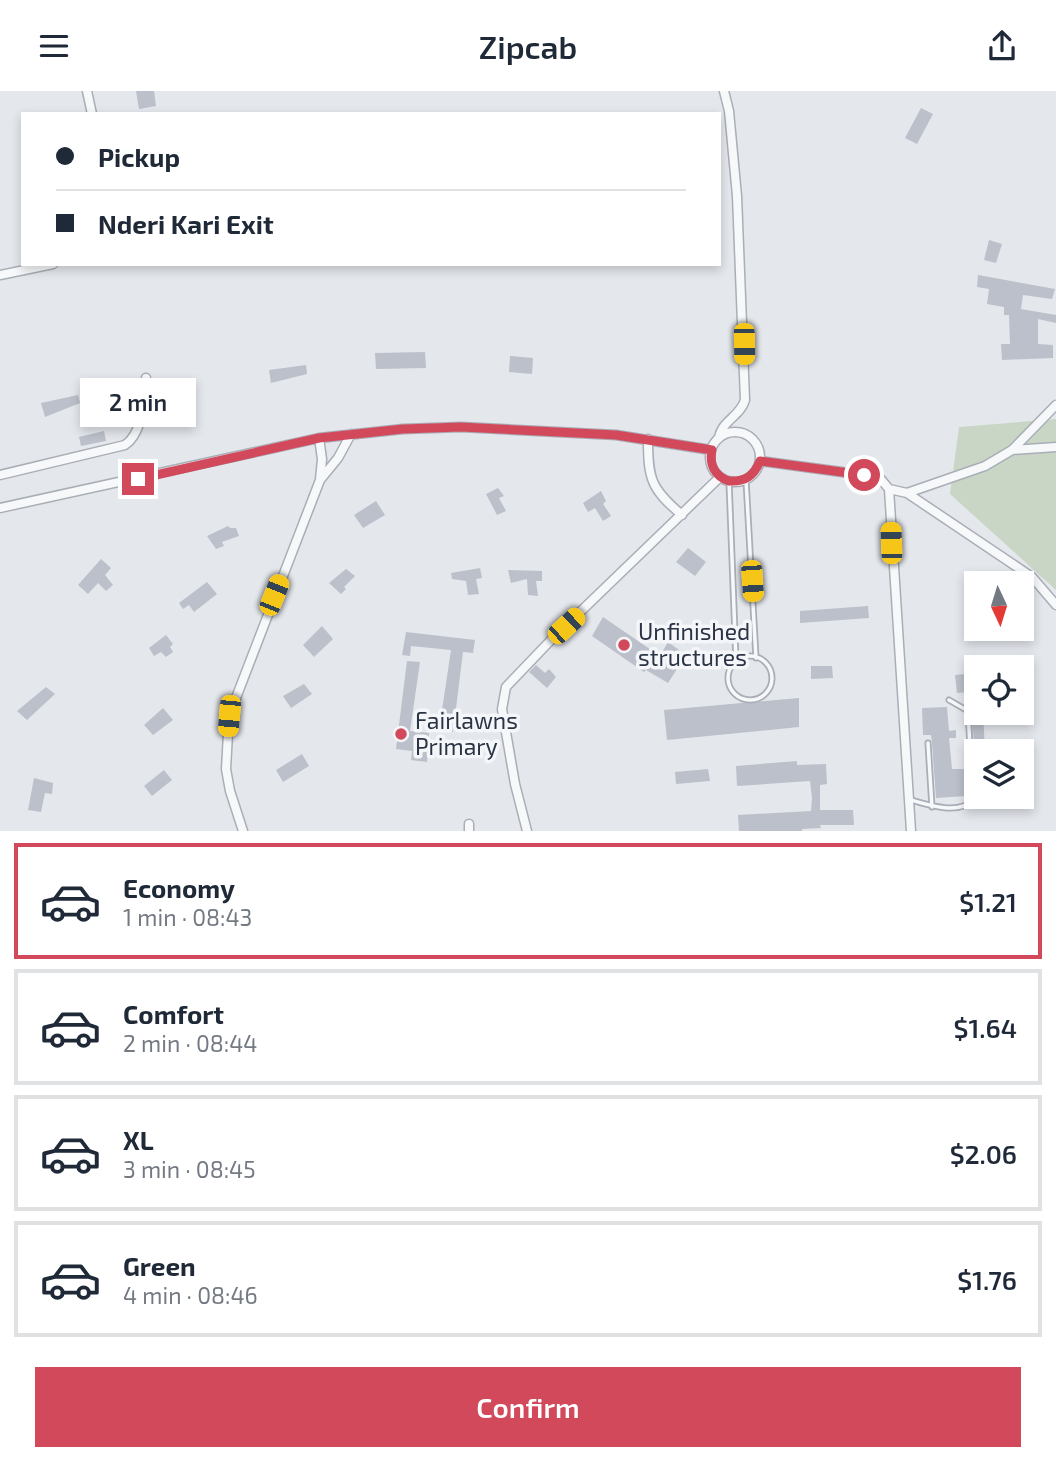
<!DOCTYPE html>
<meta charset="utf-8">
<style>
body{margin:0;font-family:"Exo 2",sans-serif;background:#f6f6f7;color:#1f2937;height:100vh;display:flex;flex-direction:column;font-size:26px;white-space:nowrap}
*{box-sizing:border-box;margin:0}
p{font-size:23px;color:#747a83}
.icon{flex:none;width:38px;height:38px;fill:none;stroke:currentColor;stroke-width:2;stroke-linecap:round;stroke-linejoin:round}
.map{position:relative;height:740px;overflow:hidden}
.drawer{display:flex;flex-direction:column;background:#fff;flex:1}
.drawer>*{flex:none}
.hud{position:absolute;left:21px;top:21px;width:700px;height:154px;border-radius:0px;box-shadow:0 4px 10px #0003;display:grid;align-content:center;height:154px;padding:0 35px;background:#fff}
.needle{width:46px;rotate:176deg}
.fabs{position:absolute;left:964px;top:480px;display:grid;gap:14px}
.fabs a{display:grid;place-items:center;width:70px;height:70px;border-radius:0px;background:#fff;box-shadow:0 4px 10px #0003;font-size:35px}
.end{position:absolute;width:32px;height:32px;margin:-16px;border:9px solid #d1495b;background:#fff;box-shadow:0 0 0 4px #fff}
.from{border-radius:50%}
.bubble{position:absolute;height:49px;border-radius:0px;background:#fff;box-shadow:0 4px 10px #0003;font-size:23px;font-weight:600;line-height:49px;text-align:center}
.car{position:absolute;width:21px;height:42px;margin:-21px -10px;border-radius:9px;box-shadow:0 0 5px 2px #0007;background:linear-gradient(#f5c518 24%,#345 0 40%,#f5c518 0 76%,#345 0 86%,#f5c518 0)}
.hud b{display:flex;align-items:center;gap:24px;height:66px;font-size:26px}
.hud b+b{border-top:2px solid #e0e1e3}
.hud i{width:18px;height:18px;background:#1f2937}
ul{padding:12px 0 0;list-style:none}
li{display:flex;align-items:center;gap:21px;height:116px;margin:0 14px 10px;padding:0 21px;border:4px solid #e0e1e3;border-radius:0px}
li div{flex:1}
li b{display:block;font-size:26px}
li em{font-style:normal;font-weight:600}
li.active{border-color:#d1495b}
li>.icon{width:63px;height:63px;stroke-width:1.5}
.primary-button{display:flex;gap:14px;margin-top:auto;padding:14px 35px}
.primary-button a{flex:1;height:80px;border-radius:0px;background:#d1495b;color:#fff;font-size:28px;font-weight:600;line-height:80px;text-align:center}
header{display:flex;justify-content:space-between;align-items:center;height:91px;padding:0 35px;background:#fff;font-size:32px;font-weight:600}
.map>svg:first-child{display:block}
.green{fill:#c9d6c5}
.building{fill:#bbc0ca}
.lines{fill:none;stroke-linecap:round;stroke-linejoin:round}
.lane-casing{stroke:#a9aeb7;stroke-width:7}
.street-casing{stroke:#a9aeb7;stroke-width:11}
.lane{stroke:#f7f8fa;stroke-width:3.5}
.street{stroke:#f7f8fa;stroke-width:8}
.route{stroke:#d1495b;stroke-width:9}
.poi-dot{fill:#d1495b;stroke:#f4f6f9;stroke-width:2.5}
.labels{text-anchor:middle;stroke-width:7;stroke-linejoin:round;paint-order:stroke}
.poi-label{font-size:23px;fill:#2b3445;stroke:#f4f6f9;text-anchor:start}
</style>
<header><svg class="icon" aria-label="menu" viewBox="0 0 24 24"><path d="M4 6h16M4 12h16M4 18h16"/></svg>Zipcab<svg class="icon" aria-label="share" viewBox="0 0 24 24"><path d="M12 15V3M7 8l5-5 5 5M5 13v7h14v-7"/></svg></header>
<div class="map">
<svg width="1056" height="740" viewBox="0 0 1056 740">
<rect width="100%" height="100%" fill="#e4e7ec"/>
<path class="green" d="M1056 328V499L950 403 959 336Z"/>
<path class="building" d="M136 0H154L156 15 139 18Z
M921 17 933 23 917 53 905 47Z
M989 149 1002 153 996 172 984 169Z
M978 184 1055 198 1052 208 1023 204 1021 218 1056 224V232L1038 228V253L1053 254V267L1002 269 1001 253H1010L1009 224H1004V216L987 213 989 198 977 196Z
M425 261 426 277 376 278 375 262Z
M510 265 533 267 532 283 509 281Z
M306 274 307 283 271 292 269 279Z
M136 288 138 296 105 313 101 300Z
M78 304 80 312 45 326 41 312Z
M104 340 106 350 81 355 79 346Z
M498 397 504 405 499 407 506 420 497 424 486 403Z
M601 400 606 410 603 413 611 425 603 430 595 417 588 421 583 412Z
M376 410 385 424 363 437 354 424Z
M228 435 230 437H236L239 445 222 451 224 455 216 458 207 445Z
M688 457 706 471 695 485 676 471Z
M101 468 111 477 105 484 113 494 106 500 98 492 88 503 78 494Z
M480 477 482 487 476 488 479 503 468 504 466 490 452 488 451 482Z
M346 478 355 485 344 496 346 498 341 503 329 492Z
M508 479 542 480V490H536L538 505 528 504 527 488 511 492Z
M207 491 217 503 194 521 189 514 183 518 179 512Z
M868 515 869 527 800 532V520Z
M603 526 660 565 668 551 686 564 668 592 646 579 644 581 592 545Z
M322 535 333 548 314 566 303 554Z
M406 541 475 549 473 562 463 561 453 641 439 639 451 559 411 555 410 565 402 564Z
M166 544 173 553 170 556 173 561 166 566 161 561 154 565 149 557Z
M407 570 420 571 410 640 429 642 427 671 411 669 412 660 396 658Z
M536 574 545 582 549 578 556 586 547 597 529 581Z
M811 575H832L833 587 811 588Z
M976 582V621H983L985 660H975L969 601 957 602 955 584Z
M304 593 312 603 291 617 283 605Z
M46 596 55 603 27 629 17 620Z
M799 607V636L667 649 664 619Z
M947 616 949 640 956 639V647H949L952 678H967L968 699H966V705L936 707 932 652 931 644H923L922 617Z
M163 617 173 629 153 644 144 634Z
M302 663 309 675 283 691 276 679Z
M797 670V674L826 673 827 693 820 694V719H853L854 734H820L821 737 802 738V740H739L738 724 811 720 812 707 810 690 737 695 736 675Z
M708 678 710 690 676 693 675 681Z
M164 679 172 689 152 705 144 695Z
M34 687 53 692 52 703 45 702 41 721 28 719Z"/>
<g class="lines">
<g class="lane-casing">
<path id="lane" d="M746 389 756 567
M729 390 736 570
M728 587a22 22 0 1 1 44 0a22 22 0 1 1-44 0Z
M928 652 932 716
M911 709C928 714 959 724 973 709L968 620 949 609"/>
</g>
<g class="street-casing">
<path id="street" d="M87 0 92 23
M0 184 53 173
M710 366a25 25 0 1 1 50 0a25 25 0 1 1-50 0Z
M319 347 322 368 320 389 338 367 351 343
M719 347C722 329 740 326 745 309L737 105 729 20 724 0
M648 348C648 388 651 398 682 424
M1012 359 1056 356
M760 370 879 386 889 398 911 740
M0 384 125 354C144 341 143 308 146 287
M889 398 907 402 985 375 1012 359 1056 314
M907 402 1032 486 1056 514
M0 417 319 347 403 338 461 336 616 344 711 359
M243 740 230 700 226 678 229 625 320 389
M469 740V733
M527 740 515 693 502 618 506 596 550 550 720 386"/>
</g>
<use href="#lane" class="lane"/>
<use href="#street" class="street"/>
</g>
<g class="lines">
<path class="route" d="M138 388 319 347 403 338 461 336 616 344 712 359C709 374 715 385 729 390 745 391 754 385 760 370L864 384"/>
</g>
<g class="poi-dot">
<circle cx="624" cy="554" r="7"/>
<circle cx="401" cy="643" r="7"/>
</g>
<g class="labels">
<g class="poi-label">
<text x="638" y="549">Unfinished<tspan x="638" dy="26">structures</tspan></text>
<text x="415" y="638">Fairlawns<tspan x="415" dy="26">Primary</tspan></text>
</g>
</g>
</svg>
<div class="fabs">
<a><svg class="needle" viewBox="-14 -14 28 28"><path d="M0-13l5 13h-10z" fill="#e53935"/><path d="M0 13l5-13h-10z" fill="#747a83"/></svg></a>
<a><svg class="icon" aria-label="locate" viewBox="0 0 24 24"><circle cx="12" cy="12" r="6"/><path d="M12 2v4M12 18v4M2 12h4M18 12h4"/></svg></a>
<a><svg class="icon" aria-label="layers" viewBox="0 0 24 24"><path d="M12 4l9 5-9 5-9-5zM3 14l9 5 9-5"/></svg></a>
</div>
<i class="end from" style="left:864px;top:384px"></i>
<i class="end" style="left:138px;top:388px"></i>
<div class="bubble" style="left:80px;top:287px;width:116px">2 min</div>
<i class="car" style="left:744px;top:253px;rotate:179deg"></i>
<i class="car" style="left:891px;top:452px;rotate:358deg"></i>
<i class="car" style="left:752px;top:490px;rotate:176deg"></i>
<i class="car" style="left:274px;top:504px;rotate:22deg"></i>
<i class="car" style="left:566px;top:535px;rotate:47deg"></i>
<i class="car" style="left:229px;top:625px;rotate:185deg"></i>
<div class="hud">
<b><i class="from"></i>Pickup</b>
<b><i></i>Nderi Kari Exit</b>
</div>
</div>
<section class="drawer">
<ul>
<li class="active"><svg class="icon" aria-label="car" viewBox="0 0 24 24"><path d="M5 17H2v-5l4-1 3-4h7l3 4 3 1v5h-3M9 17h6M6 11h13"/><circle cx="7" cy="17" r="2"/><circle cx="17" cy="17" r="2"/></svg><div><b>Economy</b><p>1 min · 08:43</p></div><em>$1.21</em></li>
<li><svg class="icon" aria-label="car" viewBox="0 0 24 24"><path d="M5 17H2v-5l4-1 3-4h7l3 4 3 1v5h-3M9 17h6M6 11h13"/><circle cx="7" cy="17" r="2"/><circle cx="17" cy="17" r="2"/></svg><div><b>Comfort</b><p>2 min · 08:44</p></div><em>$1.64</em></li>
<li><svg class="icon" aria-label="car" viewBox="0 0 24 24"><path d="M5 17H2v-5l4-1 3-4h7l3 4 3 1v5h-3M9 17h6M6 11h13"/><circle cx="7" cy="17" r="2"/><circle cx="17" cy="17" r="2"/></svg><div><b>XL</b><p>3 min · 08:45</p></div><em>$2.06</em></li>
<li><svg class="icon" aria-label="car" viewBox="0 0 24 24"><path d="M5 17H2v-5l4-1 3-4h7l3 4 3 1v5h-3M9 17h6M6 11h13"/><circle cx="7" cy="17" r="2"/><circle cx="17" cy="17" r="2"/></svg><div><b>Green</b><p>4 min · 08:46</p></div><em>$1.76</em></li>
</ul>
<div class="primary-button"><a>Confirm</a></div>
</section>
